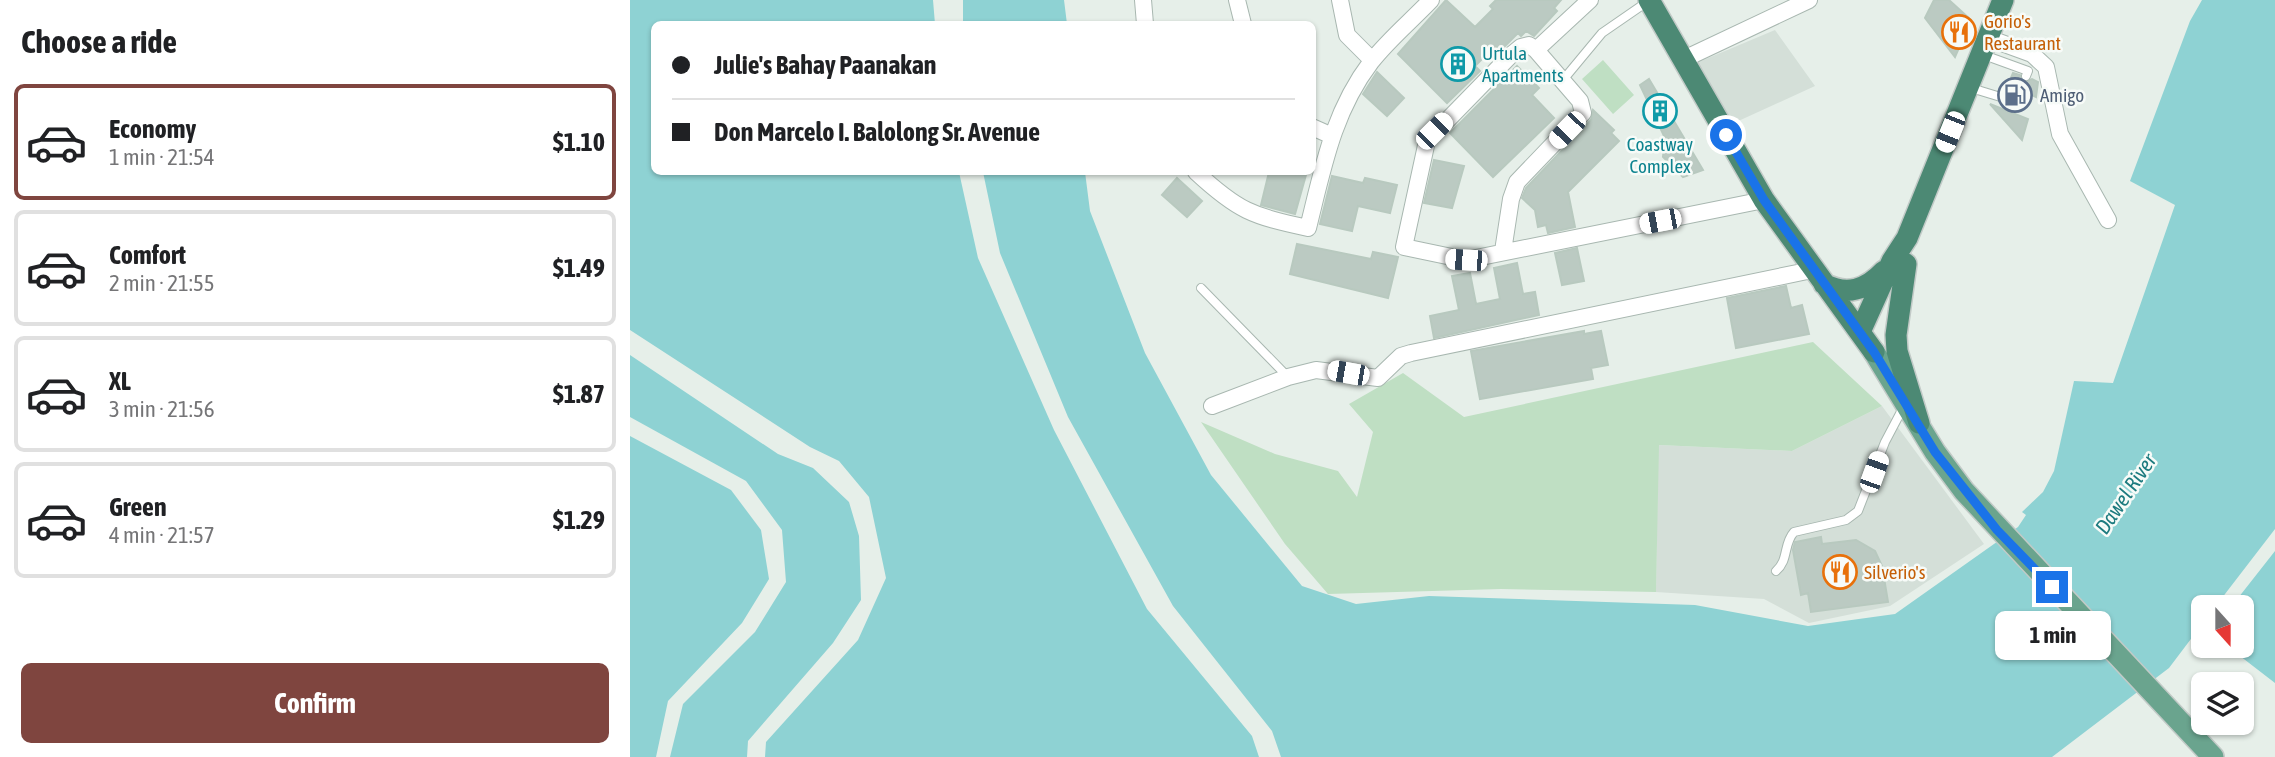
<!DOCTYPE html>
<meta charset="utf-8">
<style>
body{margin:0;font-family:"Asap Condensed",sans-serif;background:#f6f6f6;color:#202124;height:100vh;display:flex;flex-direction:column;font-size:26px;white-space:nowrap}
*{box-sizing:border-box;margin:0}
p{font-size:23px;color:#757577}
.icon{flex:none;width:38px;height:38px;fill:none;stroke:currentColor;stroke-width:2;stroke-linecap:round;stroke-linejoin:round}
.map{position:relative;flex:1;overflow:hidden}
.details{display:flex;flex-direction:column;background:#fff;width:630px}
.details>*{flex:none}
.banner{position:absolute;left:21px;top:21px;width:665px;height:154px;border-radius:10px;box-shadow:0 2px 5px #0004;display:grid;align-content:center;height:154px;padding:0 21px;background:#fff}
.needle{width:46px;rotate:159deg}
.fabs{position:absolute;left:1561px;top:595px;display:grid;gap:14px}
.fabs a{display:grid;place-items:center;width:63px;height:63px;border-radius:10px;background:#fff;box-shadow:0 2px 5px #0004;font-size:35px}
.end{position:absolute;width:32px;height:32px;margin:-16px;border:9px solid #1a73e8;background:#fff;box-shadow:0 0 0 4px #fff}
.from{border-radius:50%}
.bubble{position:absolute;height:49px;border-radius:10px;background:#fff;box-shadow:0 2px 5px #0004;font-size:23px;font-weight:700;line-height:49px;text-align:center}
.car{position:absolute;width:21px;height:42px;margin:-21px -10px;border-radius:9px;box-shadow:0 0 5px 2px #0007;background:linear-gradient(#fff 24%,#345 0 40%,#fff 0 76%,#345 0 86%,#fff 0)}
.banner b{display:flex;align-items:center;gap:24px;height:66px;font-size:26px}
.banner b+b{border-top:2px solid #e0e0e0}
.banner i{width:18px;height:18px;background:#202124}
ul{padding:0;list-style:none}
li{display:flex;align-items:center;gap:21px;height:116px;margin:0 14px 10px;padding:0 7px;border:4px solid #e0e0e0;border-radius:10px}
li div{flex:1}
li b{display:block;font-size:26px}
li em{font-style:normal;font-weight:700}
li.current{border-color:#7f453f}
li>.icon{width:63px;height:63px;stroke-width:1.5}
h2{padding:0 21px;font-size:32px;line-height:84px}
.cta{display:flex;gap:14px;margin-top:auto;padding:14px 21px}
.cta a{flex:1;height:80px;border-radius:10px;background:#7f453f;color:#fff;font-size:28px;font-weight:700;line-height:80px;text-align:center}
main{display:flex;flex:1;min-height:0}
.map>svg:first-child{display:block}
.built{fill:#d4dfd8}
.green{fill:#bfdfc3}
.water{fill:#8ed2d3}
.building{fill:#bbcac2;stroke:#b8c9bf;stroke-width:2}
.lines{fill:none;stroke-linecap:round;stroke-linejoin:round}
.service-casing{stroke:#a8b7b0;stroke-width:10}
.minor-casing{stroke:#a8b7b0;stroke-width:18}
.primary-casing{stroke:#c2cac7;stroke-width:24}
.trunk-casing{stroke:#c2cac7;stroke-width:24}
.service{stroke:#fff;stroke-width:8}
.minor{stroke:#fff;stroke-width:16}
.primary{stroke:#6aa48e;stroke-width:21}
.trunk{stroke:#4c8974;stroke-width:21}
.route{stroke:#1a73e8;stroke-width:9}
.labels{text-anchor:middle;stroke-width:5;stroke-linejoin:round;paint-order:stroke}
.food-label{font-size:19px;fill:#c56008;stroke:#f7fbf8;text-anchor:start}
.culture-label{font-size:19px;fill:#0d838f;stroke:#f7fbf8;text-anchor:start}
.service-label{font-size:19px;fill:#4e5e75;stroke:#f7fbf8;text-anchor:start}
.water-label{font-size:21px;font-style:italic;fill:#1d7b7f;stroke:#f7fbf8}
</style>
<main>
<section class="details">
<h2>Choose a ride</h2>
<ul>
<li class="current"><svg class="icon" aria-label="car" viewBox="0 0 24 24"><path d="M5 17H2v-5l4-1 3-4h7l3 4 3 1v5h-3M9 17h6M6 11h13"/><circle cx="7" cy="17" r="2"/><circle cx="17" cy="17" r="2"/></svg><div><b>Economy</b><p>1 min · 21:54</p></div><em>$1.10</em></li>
<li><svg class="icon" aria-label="car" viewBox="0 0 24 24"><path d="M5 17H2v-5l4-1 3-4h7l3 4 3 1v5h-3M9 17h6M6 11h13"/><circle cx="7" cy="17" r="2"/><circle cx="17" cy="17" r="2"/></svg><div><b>Comfort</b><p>2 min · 21:55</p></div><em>$1.49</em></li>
<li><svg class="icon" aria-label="car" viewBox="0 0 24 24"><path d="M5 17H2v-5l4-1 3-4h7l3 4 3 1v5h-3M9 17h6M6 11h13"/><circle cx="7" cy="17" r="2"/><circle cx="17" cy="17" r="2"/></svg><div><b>XL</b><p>3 min · 21:56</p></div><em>$1.87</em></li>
<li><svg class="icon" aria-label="car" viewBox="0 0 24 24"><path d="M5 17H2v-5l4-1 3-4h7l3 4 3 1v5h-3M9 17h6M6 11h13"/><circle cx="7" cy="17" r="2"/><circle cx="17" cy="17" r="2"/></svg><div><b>Green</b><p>4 min · 21:57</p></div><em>$1.29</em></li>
</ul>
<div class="cta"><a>Confirm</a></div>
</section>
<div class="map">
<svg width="1645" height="757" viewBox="0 0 1645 757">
<rect width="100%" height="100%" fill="#e6efe9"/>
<path class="built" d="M1145 30 1185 86 1093 128 1064 64Z
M1252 406 1354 544 1260 606 1179 623 1134 599 1026 592 1028 445 1162 451Z"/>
<path class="green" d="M973 60 1004 95 983 114 952 79Z
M1183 342 1252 406 1162 451 1029 445 1026 592 871 589 698 594 655 544 571 422 645 454 708 471 727 497 743 432 719 404 773 373 834 417Z"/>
<path class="water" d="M0 0H303L305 24H24V172H329L348 258 424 430 517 609 622 736 629 757H135L136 742 228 640 256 578 239 497 209 461 180 447 0 330Z
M333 0H434L437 24H333Z
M1572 0H1645V529L1585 607H1573V623L1539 668 1422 757H651L642 731 543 606 438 417 370 253 353 172H455L460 211 515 353 581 475 672 586 726 604 799 596 1065 605 1178 626 1265 614 1388 527 1396 515 1392 512 1413 492 1424 471 1444 381 1483 383 1545 205 1500 181 1560 21Z
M0 355 148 454 183 468 219 502 229 536 231 600 203 643 118 741 117 757H40L53 704 125 632 156 582 152 530 116 481 0 417Z
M0 436 101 490 131 530 139 579 112 623 38 701 26 757H0Z
M1645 551V683L1597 646H1612V607H1601Z"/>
<path class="building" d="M816 0 845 27 863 9 860 6 866 0H931L924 8 927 11 904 36 896 31 891 36 888 33 870 51 865 46 845 66 850 71 817 103 768 54Z
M1304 0H1319L1341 20 1325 57 1295 18Z
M887 66 909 88 902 95 924 118 863 177 820 133Z
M747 72 774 98 757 116 733 94Z
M1383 73 1390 75 1394 82 1402 79 1408 82 1406 97 1397 93 1394 85 1385 88 1378 85Z
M1019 79 1073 170 1053 177 1033 157 1035 138 1010 85Z
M1360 104 1398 119 1392 140Z
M963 110 984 130 981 133 989 141 938 192 945 227 918 233 916 225 908 227 905 210 892 198 896 188 961 120Z
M804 160 834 166 822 208 794 203Z
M639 172 676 175 665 214 631 205Z
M702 176 733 183 735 178 767 185 760 213 728 206 722 231 690 224Z
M547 178 572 201 557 217 532 195Z
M667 244 741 259 743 252 768 257 758 298 660 274Z
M947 248 954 281 932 285 925 253Z
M887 263 893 294 905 292 909 315 804 338 800 316 829 310 822 276 840 273 846 304 870 299 864 268Z
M1156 286 1161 308 1172 305 1179 334 1106 348 1097 298Z
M954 331V334L971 331 978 365 961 368 963 379 850 399 841 351Z
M1191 537 1192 544 1226 540 1245 551 1252 566 1258 602 1181 612 1178 593 1171 595 1163 550 1165 542Z"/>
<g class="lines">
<g class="service-casing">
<path id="service" d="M1351 54 1398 71 1396 76
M933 80 972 33 1017 2
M1341 88 1387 102 1391 91
M571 288 658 377
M1146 571C1159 560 1153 544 1164 532L1216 520 1228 511 1255 442 1274 406"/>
</g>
<g class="minor-casing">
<path id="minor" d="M513 0 515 24
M607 0 613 24
M710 0 717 35 742 60
M960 0 906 50 899 45 891 47 880 56 797 141 774 247 836 260 1134 200
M1358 38 1402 54 1416 67 1430 134 1478 220
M1052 60 1179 0
M682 127 700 135
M566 172C608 211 622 216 678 228 693 168 703 112 741 62 758 40 782 20 801 0
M873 251 881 199 887 182 953 113 950 101 906 50
M582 406 658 377 686 370 748 378 771 356 781 353 1182 270"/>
</g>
<g class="primary-casing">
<path id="primary" d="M1244 352 1305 452 1334 491 1583 757"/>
</g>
<g class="trunk-casing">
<path id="trunk" d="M1019 0 1134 200 1244 352
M1276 264 1266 335 1267 351 1289 423
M1194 284C1217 296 1236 290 1254 271
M1230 332 1262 261 1277 238 1373 0"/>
</g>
<use href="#service" class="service"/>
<use href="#minor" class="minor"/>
<use href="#primary" class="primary"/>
<use href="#trunk" class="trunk"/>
</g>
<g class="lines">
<path class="route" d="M1096 135 1134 200 1244 352 1305 452 1367 530 1422 587"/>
</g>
<defs>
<g id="restaurant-ring" transform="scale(1.75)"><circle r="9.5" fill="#f7fbf8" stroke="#e8710a" stroke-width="1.5"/><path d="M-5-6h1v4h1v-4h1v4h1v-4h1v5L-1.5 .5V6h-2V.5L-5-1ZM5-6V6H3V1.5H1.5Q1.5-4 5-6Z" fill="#e8710a"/></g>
<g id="building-ring" transform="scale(1.75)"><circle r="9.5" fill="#f7fbf8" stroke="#0f9aa8" stroke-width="1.5"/><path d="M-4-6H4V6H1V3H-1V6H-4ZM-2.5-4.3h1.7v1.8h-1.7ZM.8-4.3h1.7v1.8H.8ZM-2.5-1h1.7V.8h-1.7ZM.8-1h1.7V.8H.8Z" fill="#0f9aa8"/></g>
<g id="fuel-ring" transform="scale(1.75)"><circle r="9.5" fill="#f7fbf8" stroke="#5c6f8a" stroke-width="1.5"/><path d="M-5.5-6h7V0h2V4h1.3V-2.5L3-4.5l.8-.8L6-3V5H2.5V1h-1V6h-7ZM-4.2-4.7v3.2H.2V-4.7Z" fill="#5c6f8a"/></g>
</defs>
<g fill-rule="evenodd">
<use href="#restaurant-ring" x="1329" y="32"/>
<use href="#building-ring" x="828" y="64"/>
<use href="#fuel-ring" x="1385" y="95"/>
<use href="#building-ring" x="1030" y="111"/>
<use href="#restaurant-ring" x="1210" y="572"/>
</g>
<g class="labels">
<g class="food-label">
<text x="1354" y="28">Gorio's<tspan x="1354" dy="22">Restaurant</tspan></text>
<text x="1234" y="579">Silverio's</text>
</g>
<g class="culture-label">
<text x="852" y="60">Urtula<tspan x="852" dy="22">Apartments</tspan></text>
<text x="1030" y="151" text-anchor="middle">Coastway<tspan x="1030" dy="22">Complex</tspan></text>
</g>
<g class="service-label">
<text x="1410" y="102">Amigo</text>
</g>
<g class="water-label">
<text transform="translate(1496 494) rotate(-56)" y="7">Dawel River</text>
</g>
</g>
</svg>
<div class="fabs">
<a><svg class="needle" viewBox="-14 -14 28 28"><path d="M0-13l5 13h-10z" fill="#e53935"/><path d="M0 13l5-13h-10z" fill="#757577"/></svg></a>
<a><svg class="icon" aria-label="layers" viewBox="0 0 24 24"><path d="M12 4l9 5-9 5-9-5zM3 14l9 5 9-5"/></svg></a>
</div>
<i class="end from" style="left:1096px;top:135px"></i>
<i class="end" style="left:1422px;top:587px"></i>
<div class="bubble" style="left:1365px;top:611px;width:116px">1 min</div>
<i class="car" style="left:937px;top:130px;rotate:224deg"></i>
<i class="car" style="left:804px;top:131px;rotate:45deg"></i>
<i class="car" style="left:1320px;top:132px;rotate:202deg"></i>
<i class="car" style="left:1030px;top:221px;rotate:259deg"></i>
<i class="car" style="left:836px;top:260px;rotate:273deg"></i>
<i class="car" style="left:718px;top:373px;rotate:280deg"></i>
<i class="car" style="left:1244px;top:472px;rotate:20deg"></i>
<div class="banner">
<b><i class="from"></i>Julie's Bahay Paanakan</b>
<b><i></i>Don Marcelo I. Balolong Sr. Avenue</b>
</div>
</div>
</main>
